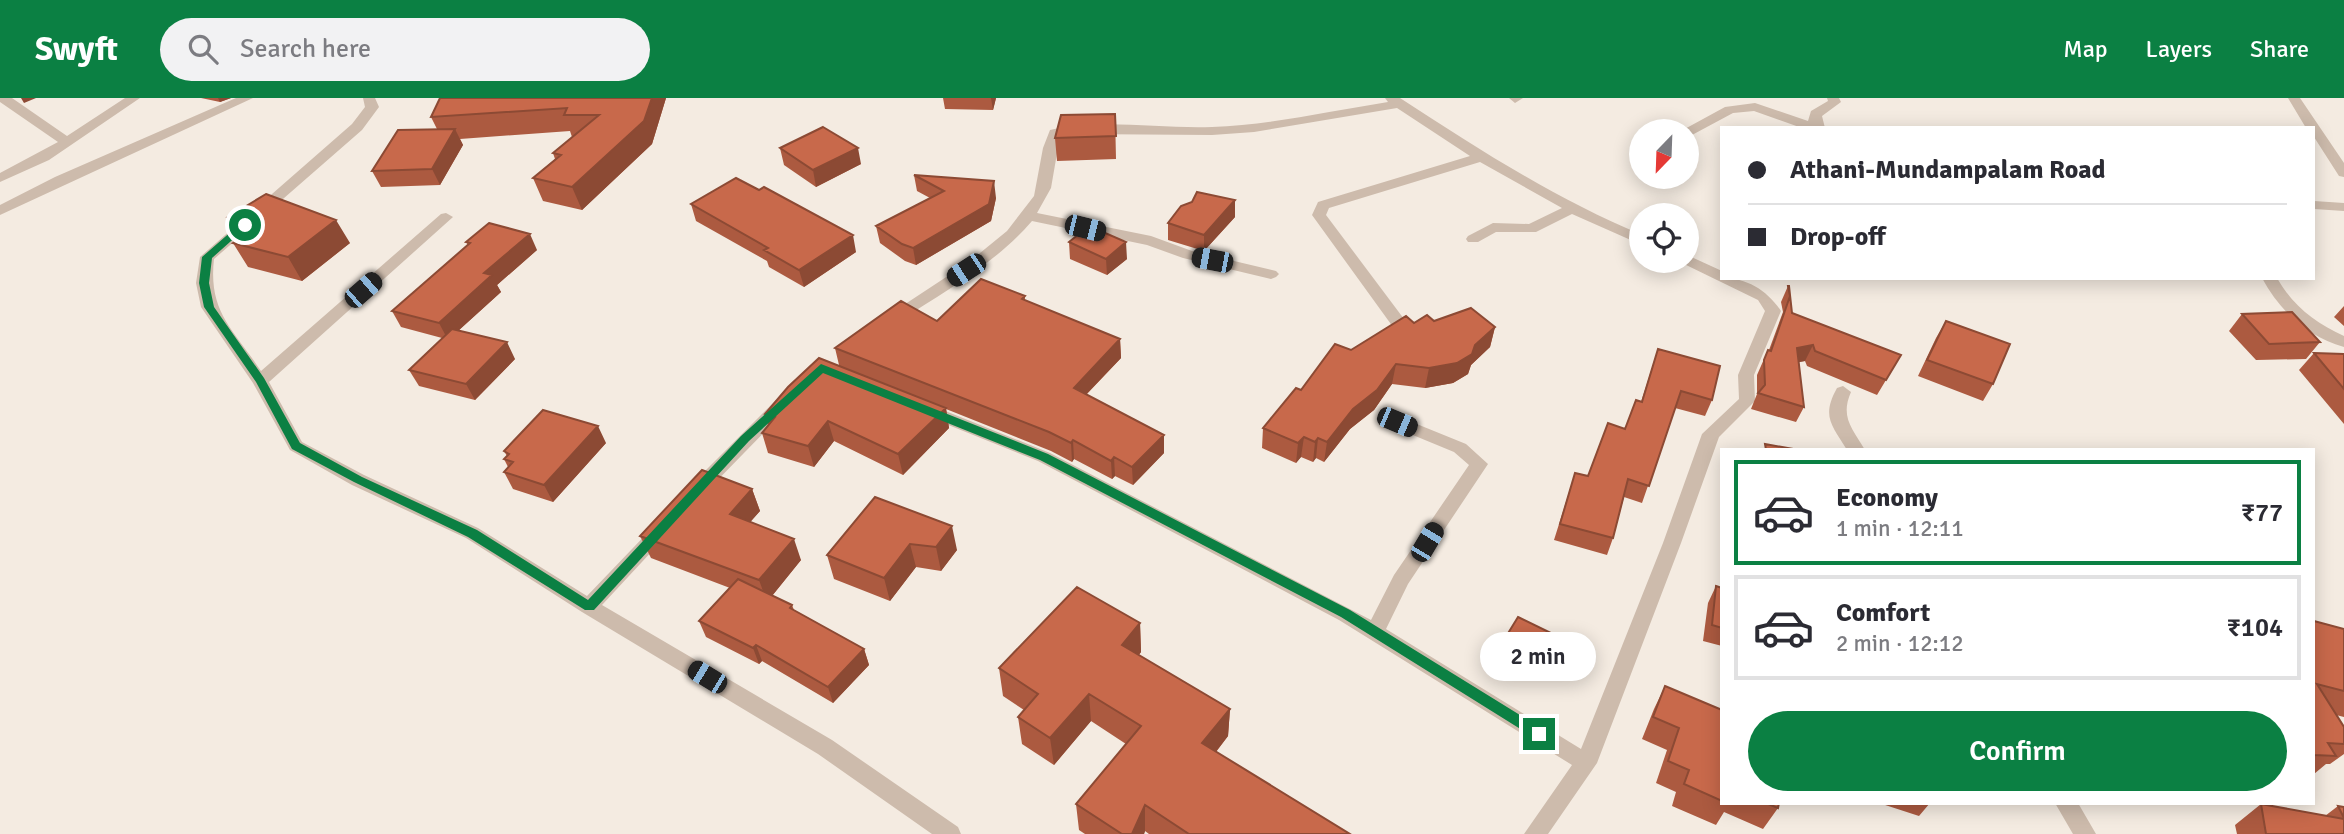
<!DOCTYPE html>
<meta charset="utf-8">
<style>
body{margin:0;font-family:Signika,sans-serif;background:#f2f2f3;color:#2b2b33;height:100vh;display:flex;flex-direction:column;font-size:26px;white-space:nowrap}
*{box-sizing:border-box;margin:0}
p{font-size:23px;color:#7c7c81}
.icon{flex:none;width:38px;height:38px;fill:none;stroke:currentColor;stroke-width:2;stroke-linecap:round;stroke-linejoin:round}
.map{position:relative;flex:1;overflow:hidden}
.panel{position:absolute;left:1720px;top:350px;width:595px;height:357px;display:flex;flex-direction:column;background:#fff;border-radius:0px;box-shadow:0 4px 18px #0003}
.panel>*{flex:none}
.top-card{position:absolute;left:1720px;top:28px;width:595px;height:154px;border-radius:0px;box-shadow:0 4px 18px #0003;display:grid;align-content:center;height:154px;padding:0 28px;background:#fff}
.needle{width:46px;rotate:203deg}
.buttons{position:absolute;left:1629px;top:21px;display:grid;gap:14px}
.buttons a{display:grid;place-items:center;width:70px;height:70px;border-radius:50%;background:#fff;box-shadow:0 4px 18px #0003;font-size:35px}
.end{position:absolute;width:32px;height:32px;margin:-16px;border:9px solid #0b8043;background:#fff;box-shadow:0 0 0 4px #fff}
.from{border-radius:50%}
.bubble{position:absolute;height:49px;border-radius:24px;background:#fff;box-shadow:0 4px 18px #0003;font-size:23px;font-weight:600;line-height:49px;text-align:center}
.car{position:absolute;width:21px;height:42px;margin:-21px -10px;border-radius:9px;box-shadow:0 0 5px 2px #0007;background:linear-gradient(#222 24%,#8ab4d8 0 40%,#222 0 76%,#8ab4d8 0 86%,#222 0)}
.top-card b{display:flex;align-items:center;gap:24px;height:66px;font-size:26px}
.top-card b+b{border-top:2px solid #e1e1e2}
.top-card i{width:18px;height:18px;background:#2b2b33}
ul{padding:12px 0 0;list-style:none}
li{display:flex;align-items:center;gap:21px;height:105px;margin:0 14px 10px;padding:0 14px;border:4px solid #e1e1e2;border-radius:0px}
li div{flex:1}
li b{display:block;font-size:26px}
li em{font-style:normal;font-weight:600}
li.current{border-color:#0b8043}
li>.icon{width:63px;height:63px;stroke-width:1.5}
.action{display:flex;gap:14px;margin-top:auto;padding:14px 28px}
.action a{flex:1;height:80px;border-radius:42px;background:#0b8043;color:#fff;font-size:28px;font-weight:600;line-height:80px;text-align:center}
header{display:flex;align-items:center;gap:42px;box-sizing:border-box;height:98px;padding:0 35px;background:#0b8043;color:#fff}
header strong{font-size:33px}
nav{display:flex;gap:38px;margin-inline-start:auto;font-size:24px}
.search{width:490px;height:63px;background:#f2f2f3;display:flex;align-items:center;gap:18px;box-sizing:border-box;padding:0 24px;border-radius:38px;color:#7c7c81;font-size:26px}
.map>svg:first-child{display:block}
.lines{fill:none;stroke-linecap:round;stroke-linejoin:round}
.minor{fill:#cdbbac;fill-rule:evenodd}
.wall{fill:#ac5a40}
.shaded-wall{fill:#8c4a34}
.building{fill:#c8694b;stroke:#8c4a34;stroke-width:2}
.route{fill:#0b8043}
</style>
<header>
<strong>Swyft</strong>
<div class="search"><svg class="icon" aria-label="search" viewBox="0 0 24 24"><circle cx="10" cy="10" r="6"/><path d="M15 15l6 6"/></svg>Search here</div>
<nav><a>Map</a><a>Layers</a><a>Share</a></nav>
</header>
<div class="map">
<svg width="2344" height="736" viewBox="0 0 2344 736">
<rect width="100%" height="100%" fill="#f4ebe1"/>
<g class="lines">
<path class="minor" d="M0 0H12L67 38 125 0H140L49 62 0 84V75L58 44 0 4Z
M236 0H253L0 117V107L55 79Z
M363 0H375L379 9 362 32 214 161C208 214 233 231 261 273L441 116 446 115 453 119 269 284 302 344 364 377 478 430 587 498 655 427H667L670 432 667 437 602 507 832 642 958 729 961 736H932L818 656 582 514 466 440 352 387 290 352 253 285 201 209 196 185 200 159 352 26 365 9Z
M1385 0H1400C1478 51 1556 101 1642 137V147L1572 116 1536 134H1496L1478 144H1468L1466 141 1468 138 1493 125 1529 126 1562 110 1480 64 1329 110 1326 117 1407 225 1399 230 1393 229 1312 117 1318 104 1470 58 1397 10 1254 34 1212 37 1075 36 1060 38 1051 90 1037 115 1151 138 1192 153 1276 173 1279 176 1276 179 1271 181 1183 160 1147 147 1032 123C995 166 945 193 898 224L892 225 884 220 969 164 1007 133 1034 98 1043 50 1050 32C1100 20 1160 31 1212 29 1271 27 1330 13 1388 4Z
M1509 0H1523L1515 5Z
M1827 0H1839L1841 4 1822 18 1825 30H1802L1754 13 1733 15 1692 37 1687 38V33H1681L1725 9 1755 5 1808 23 1811 13 1828 3Z
M2288 0H2300L2344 65V79L2339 78 2314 39V30H2306Z
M2314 103 2344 105V113L2314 111Z
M1687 157 1722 173V180C1747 180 1767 192 1781 213L1754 277 1755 303 1719 339 1681 445 1597 665 1548 736H1524L1572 667 1339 522 1038 363 921 316 919 312 921 308H933L1050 355 1371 522 1394 477 1469 367 1454 354 1391 328 1389 324 1397 318 1466 346 1488 366 1408 486 1386 531 1581 651 1663 445 1702 336 1739 301 1738 277 1765 213 1758 202 1682 165 1680 163H1687Z
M2262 180H2277C2293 208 2315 225 2344 238V249C2307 239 2280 213 2262 180Z
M1843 288 1851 294C1840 319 1852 330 1865 352H1847C1832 327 1821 319 1837 290Z
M782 300 788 302 790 306 788 310 702 398H690L687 393 690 388 776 302Z
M2055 705H2078L2096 736H2073Z"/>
</g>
<path class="wall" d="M201 0H231L220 4Z
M440 0H666L652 46 582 112 543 103 533 80 555 61 553 55 572 39 570 33 460 41 463 47 440 87 381 89 372 73 437 31 431 19Z
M943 0H996L993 12 945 11Z
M1115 16 1116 61 1057 63 1055 40Z
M780 50 861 66 816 89 784 67Z
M914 77 996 100 991 123 916 167 905 163 880 145 876 128 930 100 917 93Z
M691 106 856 154 804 189 769 169 767 163 696 123Z
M228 119 350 145 302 183 248 169 233 145 241 139Z
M1235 119 1204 153 1168 142V125Z
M466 144 537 152 497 187 501 194 458 233 515 261 475 302 419 288 409 272 442 240 401 229 392 213 468 147Z
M1069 144 1127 161 1107 177 1070 161Z
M1788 188H1789L1792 215 1901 257 1877 297 1807 268 1805 263 1798 264 1804 309 1796 324 1751 311 1757 296V277L1768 252H1769L1783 214 1781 204Z
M1025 198V202L1120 241 1121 260 1086 297 1164 355 1133 387 1115 378 1112 381 1074 361 1072 364 1051 353 946 311 949 330 903 377 834 343 814 369 768 355 762 335 768 327 765 316 839 267 835 250 937 223Z
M2344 208V228L2334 219Z
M2242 216 2320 244 2306 261 2256 262 2229 233Z
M1434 223 1495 229 1490 249 1471 267 1468 276 1453 285 1425 290 1392 286 1374 312 1350 331 1324 364 1316 360 1313 364 1301 359 1296 365 1262 350 1263 330 1301 292 1351 252 1414 225Z
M1946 223 1993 286 1983 303 1918 278 1936 240Z
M1658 251 1712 302 1705 318 1675 310 1642 405 1624 399 1613 440 1607 457 1554 442 1575 375 1588 378 1625 331 1641 304Z
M2314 255 2344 256V326L2299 272Z
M606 345 553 404 513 391 504 374 508 369 504 361 507 358 504 353Z
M752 391 760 413 750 424 801 462 772 498 792 507 794 512 864 551 869 567 833 605 762 563 759 566 706 539 699 523 730 490 651 460 640 438Z
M875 399 957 452 941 473 916 469 890 503 834 481 827 457Z
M1716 488 1722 490V548L1703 543 1708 505Z
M2314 523 2344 531V619L2336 617 2344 629V656L2330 666H2326L2314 676Z
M1140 525 1141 554 1139 557 1230 611 1228 638 1216 654 1350 736H1149L1145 733 1144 736H1085L1079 732 1076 706 1126 646 1091 623 1054 667 1022 646 1018 619 1024 612 1003 598 999 570Z
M1499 550 1555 556 1541 579 1531 574 1525 582 1494 566Z
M1665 588 1722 612V705H1779L1778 710 1763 731 1724 714 1716 727 1672 708 1676 694 1656 685 1667 652 1642 641 1654 611Z
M1879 705H1930L1919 718Z
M2261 706 2325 718 2338 708 2344 709V736H2237L2235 727Z"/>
<path class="shaded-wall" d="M21 0H36L24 5Z
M218 0H231L220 4Z
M652 0H666L652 46 582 112 572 89Z
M991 0H996L993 12Z
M455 31 463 47 440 87 432 71Z
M858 50 861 66 816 89 813 72Z
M994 83 996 100 991 123 916 167 913 150Z
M1235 102V119L1204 153V137Z
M336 122 350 145 302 183 288 159Z
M530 136 537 152 497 187 501 194 448 242 439 225 484 175Z
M853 137 856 154 804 189 799 172Z
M1126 144 1127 161 1107 177 1106 161Z
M1495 229 1490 249 1471 267 1468 276 1453 285 1425 290 1429 270 1475 247Z
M1120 241 1121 260 1075 308 1074 290Z
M507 244 515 261 475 302 466 286Z
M1813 247 1805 263 1789 266 1797 250Z
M1396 266 1392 286 1374 312 1350 331 1324 364 1327 344 1353 311Z
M946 310 949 330 903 377 898 356Z
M828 323 834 343 814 369 808 348Z
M598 328 606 345 553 404 544 387Z
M1164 337V355L1133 387 1132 369Z
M1304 339 1301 359 1296 365 1298 345Z
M1318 340 1316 360 1313 364 1315 344Z
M1073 342 1074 361 1072 364 1071 345Z
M1114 359 1115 378 1112 381 1111 363Z
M752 391 760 413 738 438 730 416Z
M952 428 957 452 941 473 936 449Z
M794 441 801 462 767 504 759 482Z
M910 446 916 469 890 503 884 480Z
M1140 525 1141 554 1123 575 1122 547Z
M1561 540 1555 556 1541 579 1547 563Z
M756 547 762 563 759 566 753 550Z
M864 551 869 567 833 605 828 589Z
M1536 558 1531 574 1525 582 1531 566Z
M1089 596 1091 623 1054 667 1050 640Z
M1230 611 1228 638 1201 673 1202 645Z
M1145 707V733L1144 736H1132Z"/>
<path class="building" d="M440 0H652L644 23 572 89 533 80 561 57 553 55 599 17H564L567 10 431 19Z
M1115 16 1116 38 1055 40 1061 17Z
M823 29 858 50 813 72 780 50Z
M455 31 432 71 372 73 398 32Z
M914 77 994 83 989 106 913 150 902 146 876 128 944 93Z
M736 80 759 92 764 89 853 137 799 172 764 152 768 150 691 106Z
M1197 94 1235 102 1204 137 1168 125 1181 108 1192 104Z
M266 96 336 122 288 159 233 145 246 136 240 134 253 125 228 119Z
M489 125 530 136 484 175 492 177 439 225 392 213 470 145 466 144Z
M1089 128 1126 144 1106 161 1069 144Z
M981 181 1025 198 1022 201 1120 241 1074 290 1164 337 1132 369 1114 359 1111 363 1073 342 1071 345 1049 334 835 250 901 203 937 223Z
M1788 188H1789L1792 215 1901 257 1886 282 1815 253 1813 247 1797 250 1804 309 1758 295 1765 287 1764 262 1768 252 1771 253 1790 198Z
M1471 210 1495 229 1475 247 1472 256 1457 265 1429 270 1396 266 1377 292 1353 311 1327 344 1318 340 1315 344 1304 339 1298 345 1263 330 1296 290 1301 292 1335 246 1351 252 1406 218 1414 225 1427 217 1434 223Z
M2292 214 2320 244 2269 246 2242 216Z
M1946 223 2010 246 1993 286 1927 262Z
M452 231 507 244 466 286 409 272Z
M1658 251 1720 268 1712 302 1681 293 1649 388 1628 381 1613 440 1560 426 1575 375 1588 378 1608 325 1625 331 1636 302 1642 304Z
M2314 255 2344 256V291Z
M819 260 946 310 898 356 828 323 808 348 762 335 775 319 765 316 788 289Z
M543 312 598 328 544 387 504 374 513 364 504 361 509 356 504 353Z
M1765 346 1799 352H1766Z
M702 372 752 391 730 416 794 441 759 482 640 438Z
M875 399 952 428 936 449 910 446 884 480 827 457Z
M738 481 792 507 790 510 864 551 828 589 756 547 753 550 699 523Z
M1716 488 1722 490V530L1712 527Z
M1077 489 1140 525 1122 547 1230 611 1202 645 1350 736H1189L1145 707 1132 736H1122L1076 706 1141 628 1089 596 1050 640 1018 619 1038 596 999 570Z
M1518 519 1561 540 1547 563 1536 558 1531 566 1499 550Z
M2314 523 2344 531V593L2317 586 2344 629V646L2328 645 2336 658 2314 657Z
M1665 588 1722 612V703L1684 686 1689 672 1668 663 1679 630 1653 619Z
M1766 705H1779L1778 710Z
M2261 706 2344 721V736H2266Z
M2338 708 2344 709V720Z"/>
<path class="route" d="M241 125 249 127 212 160 209 185 214 209 264 280 300 345 362 379 477 432 588 502 741 338 821 266 1048 356 1350 512 1544 632 1546 636 1539 642 1535 640 1341 519 1040 362 823 275 749 343 594 512H585L468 439 354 384 292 351 256 284 204 209 199 185 202 159Z"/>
</svg>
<div class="buttons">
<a><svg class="needle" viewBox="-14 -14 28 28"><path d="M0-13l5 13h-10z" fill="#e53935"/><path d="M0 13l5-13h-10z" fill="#7c7c81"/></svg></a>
<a><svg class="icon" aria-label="locate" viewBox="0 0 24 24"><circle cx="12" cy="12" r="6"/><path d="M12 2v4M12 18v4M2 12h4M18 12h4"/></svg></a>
</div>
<i class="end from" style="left:245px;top:127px"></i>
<i class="end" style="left:1539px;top:636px"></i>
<div class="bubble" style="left:1480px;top:534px;width:116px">2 min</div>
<i class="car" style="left:1085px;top:130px;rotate:104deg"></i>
<i class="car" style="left:1212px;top:162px;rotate:281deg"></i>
<i class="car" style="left:966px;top:172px;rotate:237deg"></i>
<i class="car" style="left:363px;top:192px;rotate:49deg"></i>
<i class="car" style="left:1397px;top:324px;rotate:113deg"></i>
<i class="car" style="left:1427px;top:444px;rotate:31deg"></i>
<i class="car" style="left:707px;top:579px;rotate:301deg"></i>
<div class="top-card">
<b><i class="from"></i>Athani-Mundampalam Road</b>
<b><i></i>Drop-off</b>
</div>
<section class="panel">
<ul>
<li class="current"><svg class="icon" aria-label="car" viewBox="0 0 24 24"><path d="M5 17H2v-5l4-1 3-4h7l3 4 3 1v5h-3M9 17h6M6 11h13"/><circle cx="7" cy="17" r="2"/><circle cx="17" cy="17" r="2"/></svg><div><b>Economy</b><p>1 min · 12:11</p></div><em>₹77</em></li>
<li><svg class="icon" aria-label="car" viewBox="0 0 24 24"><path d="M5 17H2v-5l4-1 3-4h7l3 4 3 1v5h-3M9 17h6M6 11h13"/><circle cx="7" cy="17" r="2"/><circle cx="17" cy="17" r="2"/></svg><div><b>Comfort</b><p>2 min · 12:12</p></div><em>₹104</em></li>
</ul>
<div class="action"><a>Confirm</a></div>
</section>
</div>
